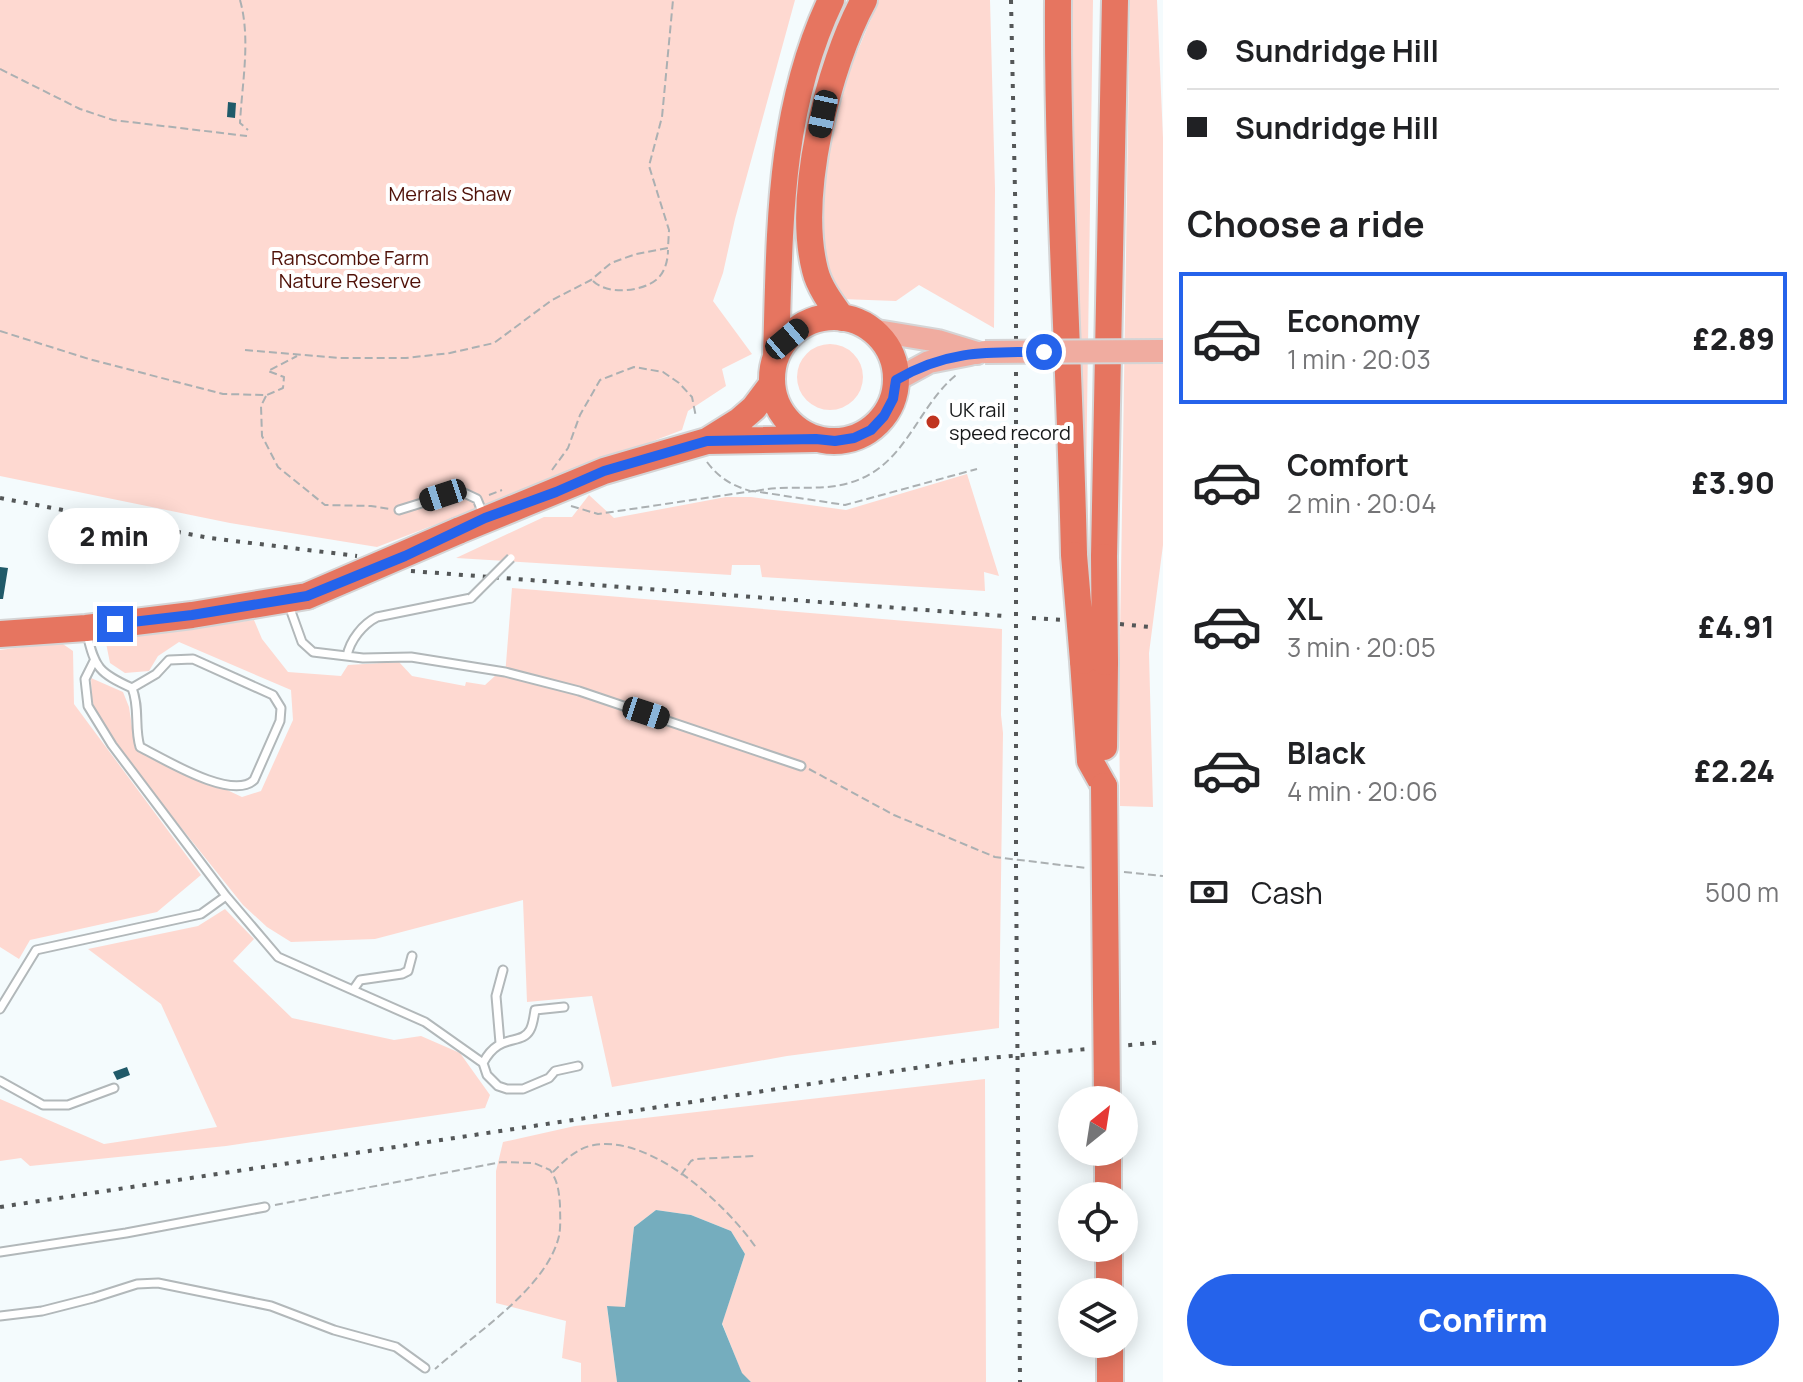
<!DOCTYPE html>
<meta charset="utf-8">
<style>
body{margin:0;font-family:Manrope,sans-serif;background:#f6f6f6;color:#202124;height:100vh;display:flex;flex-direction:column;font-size:30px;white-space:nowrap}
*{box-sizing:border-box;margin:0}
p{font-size:26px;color:#757577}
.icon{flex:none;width:44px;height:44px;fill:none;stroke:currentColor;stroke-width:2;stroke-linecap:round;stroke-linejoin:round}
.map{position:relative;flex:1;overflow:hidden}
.panel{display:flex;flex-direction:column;background:#fff;width:640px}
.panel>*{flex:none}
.banner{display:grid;align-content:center;height:176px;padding:0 24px;background:#fff}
.needle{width:52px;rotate:30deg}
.tools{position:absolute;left:1058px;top:1086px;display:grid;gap:16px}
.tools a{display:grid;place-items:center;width:80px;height:80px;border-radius:50%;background:#fff;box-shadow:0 4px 20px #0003;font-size:40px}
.end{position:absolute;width:36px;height:36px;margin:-18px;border:10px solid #2563eb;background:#fff;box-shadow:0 0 0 4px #fff}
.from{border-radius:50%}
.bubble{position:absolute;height:56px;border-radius:28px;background:#fff;box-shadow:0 4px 20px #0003;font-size:26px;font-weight:800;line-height:56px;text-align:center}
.car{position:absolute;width:24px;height:48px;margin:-24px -12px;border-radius:10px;box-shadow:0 0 6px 2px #0007;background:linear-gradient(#222 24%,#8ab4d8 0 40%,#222 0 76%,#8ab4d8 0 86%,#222 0)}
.banner b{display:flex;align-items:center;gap:28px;height:76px;font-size:30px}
.banner b+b{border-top:2px solid #e0e0e0}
.banner i{width:20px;height:20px;background:#202124}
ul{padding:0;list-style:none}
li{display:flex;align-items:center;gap:24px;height:132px;margin:0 16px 12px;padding:0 8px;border:4px solid transparent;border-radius:0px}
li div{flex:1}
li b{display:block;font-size:30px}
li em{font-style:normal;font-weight:800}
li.active{border-color:#2563eb}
li>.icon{width:72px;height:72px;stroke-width:1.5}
h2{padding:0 24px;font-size:36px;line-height:96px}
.pay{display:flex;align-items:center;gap:20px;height:88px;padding:0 24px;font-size:30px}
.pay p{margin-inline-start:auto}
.primary-button{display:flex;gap:16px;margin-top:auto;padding:16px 24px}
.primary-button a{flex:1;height:92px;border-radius:48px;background:#2563eb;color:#fff;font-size:32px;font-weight:800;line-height:92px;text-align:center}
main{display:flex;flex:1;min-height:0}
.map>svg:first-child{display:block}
.green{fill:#fed9d1}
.water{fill:#75adbe}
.building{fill:#205a69}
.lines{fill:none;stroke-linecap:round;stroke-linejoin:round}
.lane-casing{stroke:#b2b8ba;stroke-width:11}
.primary-casing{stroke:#d5d5d6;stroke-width:26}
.highway-casing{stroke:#d5d5d6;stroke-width:30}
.path{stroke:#abb0b2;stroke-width:2;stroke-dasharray:8 4;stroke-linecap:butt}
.lane{stroke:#fff;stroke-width:7}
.primary{stroke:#f0aca0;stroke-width:22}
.highway{stroke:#e67560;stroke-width:26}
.rail{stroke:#545758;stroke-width:4;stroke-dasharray:4 8;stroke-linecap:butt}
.lane-bridge-casing{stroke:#b2b8ba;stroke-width:11;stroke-linecap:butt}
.primary-bridge-casing{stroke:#d5d5d6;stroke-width:26;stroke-linecap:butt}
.highway-bridge-casing{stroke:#d5d5d6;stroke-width:30;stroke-linecap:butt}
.lane-bridge{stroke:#fff;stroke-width:7}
.primary-bridge{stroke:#f0aca0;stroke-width:22}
.highway-bridge{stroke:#e67560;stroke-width:26}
.route{stroke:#2563eb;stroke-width:10}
.poi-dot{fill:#c0341f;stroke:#fff;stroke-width:3}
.labels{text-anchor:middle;stroke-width:8;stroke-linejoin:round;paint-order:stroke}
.park-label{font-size:20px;fill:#4f1108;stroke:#fff}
.poi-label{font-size:20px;fill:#161819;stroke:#fff;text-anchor:start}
</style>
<main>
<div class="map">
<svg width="1163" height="1382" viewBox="0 0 1163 1382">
<rect width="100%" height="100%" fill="#f4fbfd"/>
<path class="green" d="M0 0H795L735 219 723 273 713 301 752 354 722 369 726 386 688 411 682 430 377 547 230 523 0 476Z
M879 0H990L995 189 994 328 919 285 896 301 841 299 825 270 818 217 837 100Z
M1066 0H1093L1085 552Z
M1130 0H1157L1163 138V545L1149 653 1153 807 1120 806 1119 701Z
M797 377a33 33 0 1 1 66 0a33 33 0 1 1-66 0Z
M967 474 999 576 984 572 985 591 762 577 760 565H732L731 575 456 558 544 517H572L589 495 614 518 726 497H751L846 510Z
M512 588 1002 629 1001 715 1003 733 999 1028 787 1056 612 1087 592 996 527 1002 523 900 375 939 291 942 267 927 243 905 131 765 92 705 91 678 123 692 129 707 135 747 242 797 261 791 293 720 291 690 179 642 158 656 149 671 125 673 110 663 106 643 116 638 254 620 262 639 288 672 341 676 348 665 399 662 412 676 465 686 466 682 485 685 496 675 505 676Z
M60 642 73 651 74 704 201 875 157 912 30 940 19 959 0 947V650Z
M225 909 254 939 233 961 292 1018 394 1040 421 1036 460 1053 490 1095 485 1108 226 1146 30 1166 21 1158 0 1161V1099L104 1144 217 1127 161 1004 88 949 198 926Z
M985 1079 986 1382H751L742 1374 722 1323 745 1254 731 1231 691 1215 656 1210 634 1227 625 1308 607 1307 617 1382H581V1363L562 1358 566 1321 496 1303V1171L503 1142 575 1126Z"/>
<path class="water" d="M656 1210 691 1215 731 1231 745 1254 722 1324 742 1373 751 1382H617L607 1306 625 1307 634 1227Z"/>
<path class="building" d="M228 102 236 103 235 118 227 117Z
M0 567 8 568 3 599H0Z
M127 1067 130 1075 117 1080 113 1072Z"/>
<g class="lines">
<g class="lane-casing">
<path id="lane" d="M399 510 460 491 477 499 484 516
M288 603 302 642 313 652 363 658 411 657 505 672 579 691 801 766
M87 634C95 668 99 673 132 688 140 708 134 727 140 747 164 759 232 801 254 780L280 721 281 708 273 695 193 659 169 660 156 674 132 688
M347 656C350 640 363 624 377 617L471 598
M94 661 85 679 88 706 112 745 226 896 278 957 425 1022 483 1063 487 1075 498 1086 507 1089H523L549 1078 555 1071 578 1066
M353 990 360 980 402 974 408 971 412 956
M0 1009 36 950 201 914 226 896
M500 1043 496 996 503 970
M483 1063C499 1032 521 1046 530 1030 533 1025 534 1016 535 1010L564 1007
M0 1081 43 1105H68L114 1088
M0 1252 126 1233 265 1207
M0 1316 42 1311 93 1298 137 1284 158 1283 271 1306 334 1330 396 1347 425 1368"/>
</g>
<g class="primary-casing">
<path id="primary" d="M871 330 938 341 977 353
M896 380 929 362 970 354"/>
</g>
<g class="highway-casing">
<path id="highway" d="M1058 0C1057 185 1070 370 1074 555
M772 379a62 62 0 1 1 124 0a62 62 0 1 1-124 0Z
M842 318C831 303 819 287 815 270 796 196 828 66 864 0
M776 357C780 234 777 113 831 0
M707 441 815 439
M458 531 604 471 707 441 739 421 754 408 772 384
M1104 557 1115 0
M0 634 86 628 192 615 307 596
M1083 661 1090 761 1104 786
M1104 747 1105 662
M1108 1152V1196
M1109 1248V1292
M1110 1344V1382"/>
</g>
<path class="path" d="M240 0C251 39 242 83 240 123L248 130
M0 69 80 109 113 120 247 136
M593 281C607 295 641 292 656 280 665 273 668 260 668 250
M0 331 89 359 223 394 267 395 283 388 284 377 268 371 297 356
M245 350 340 358H406L450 353 494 343 552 300 591 280 611 263 636 254 668 248 669 230 649 166 662 117 673 0
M266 396 261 406 262 436 278 467 325 505 371 506 390 509
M707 462C719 478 731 485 750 491
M552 470 568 448 580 415 600 380 634 367 663 372 679 383 692 397 696 417
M756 491C787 484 818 492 849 483 906 467 916 408 956 375
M489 495 502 490
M571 506 598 514 753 491 845 505 977 469
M809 769 894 815 995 857 1086 868
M1124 872 1163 876
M553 1172C565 1160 577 1148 594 1145 652 1135 727 1205 757 1249
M681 1175 691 1161 695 1159 755 1156
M275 1205 502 1162 534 1163 550 1170C558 1181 559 1192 560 1205 560 1215 561 1226 559 1236 547 1288 473 1335 435 1369"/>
<use href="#lane" class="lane"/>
<use href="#primary" class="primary"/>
<use href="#highway" class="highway"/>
<path class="rail" d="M1011 0 1016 240V866L1020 1382
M0 498 210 538 357 556
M411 571 1004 616
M1032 618 1065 620
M1120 624 1150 627
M0 1207 968 1060 1163 1042"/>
<g class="lane-bridge-casing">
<path id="lane-bridge" d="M471 598 511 558"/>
</g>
<g class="primary-bridge-casing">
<path id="primary-bridge" d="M985 352 1163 351"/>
</g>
<g class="highway-bridge-casing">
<path id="highway-bridge" d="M1074 555 1083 661
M1104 557 1105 662
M307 596 458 531
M1104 786 1107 1100"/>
</g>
<use href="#lane-bridge" class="lane-bridge"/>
<use href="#primary-bridge" class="primary-bridge"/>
<use href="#highway-bridge" class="highway-bridge"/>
</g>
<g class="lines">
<path class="route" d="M115 624 192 615 307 596 405 556 485 518 556 492 604 471 707 441 816 439 835 441 854 438 871 430 884 416 893 399 896 380C947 350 987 352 1044 352"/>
</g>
<circle class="poi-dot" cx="933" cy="422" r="8"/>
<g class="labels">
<g class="park-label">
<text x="450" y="201">Merrals Shaw</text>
<text x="350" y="265">Ranscombe Farm<tspan x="350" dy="23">Nature Reserve</tspan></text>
</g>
<g class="poi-label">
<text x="949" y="417">UK rail<tspan x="949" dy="23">speed record</tspan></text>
</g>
</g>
</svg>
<div class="tools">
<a><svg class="needle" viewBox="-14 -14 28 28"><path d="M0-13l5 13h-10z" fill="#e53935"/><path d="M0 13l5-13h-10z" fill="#757577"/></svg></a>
<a><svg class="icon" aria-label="locate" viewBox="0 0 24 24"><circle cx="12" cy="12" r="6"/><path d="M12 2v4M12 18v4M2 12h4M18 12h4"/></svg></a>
<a><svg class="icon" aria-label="layers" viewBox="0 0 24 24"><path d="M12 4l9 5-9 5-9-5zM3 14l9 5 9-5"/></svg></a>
</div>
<i class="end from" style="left:1044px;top:352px"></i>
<i class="end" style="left:115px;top:624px"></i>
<div class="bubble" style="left:48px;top:508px;width:132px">2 min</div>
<i class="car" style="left:823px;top:114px;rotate:192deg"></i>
<i class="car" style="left:787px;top:339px;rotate:50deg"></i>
<i class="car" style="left:443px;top:495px;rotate:252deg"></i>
<i class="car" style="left:646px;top:713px;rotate:108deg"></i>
</div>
<section class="panel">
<div class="banner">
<b><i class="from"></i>Sundridge Hill</b>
<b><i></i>Sundridge Hill</b>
</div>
<h2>Choose a ride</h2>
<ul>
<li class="active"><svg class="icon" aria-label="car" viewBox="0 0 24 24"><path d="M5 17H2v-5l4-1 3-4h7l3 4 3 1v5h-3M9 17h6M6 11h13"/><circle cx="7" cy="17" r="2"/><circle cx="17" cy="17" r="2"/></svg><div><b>Economy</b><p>1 min · 20:03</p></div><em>£2.89</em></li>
<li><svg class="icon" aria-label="car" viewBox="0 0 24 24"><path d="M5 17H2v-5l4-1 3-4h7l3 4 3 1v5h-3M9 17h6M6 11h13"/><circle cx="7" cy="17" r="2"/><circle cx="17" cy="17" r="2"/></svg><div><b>Comfort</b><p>2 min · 20:04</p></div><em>£3.90</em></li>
<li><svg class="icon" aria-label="car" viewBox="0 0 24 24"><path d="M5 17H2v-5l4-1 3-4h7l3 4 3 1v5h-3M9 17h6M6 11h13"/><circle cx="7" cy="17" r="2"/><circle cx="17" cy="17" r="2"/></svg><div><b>XL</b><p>3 min · 20:05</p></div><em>£4.91</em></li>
<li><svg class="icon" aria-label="car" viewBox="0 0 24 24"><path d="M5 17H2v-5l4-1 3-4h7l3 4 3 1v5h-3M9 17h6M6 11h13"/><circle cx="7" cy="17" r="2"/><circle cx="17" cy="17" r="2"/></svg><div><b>Black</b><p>4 min · 20:06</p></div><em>£2.24</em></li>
</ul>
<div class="pay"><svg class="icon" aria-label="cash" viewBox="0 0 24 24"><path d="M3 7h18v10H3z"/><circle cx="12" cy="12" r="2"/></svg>Cash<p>500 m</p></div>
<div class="primary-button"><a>Confirm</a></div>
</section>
</main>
